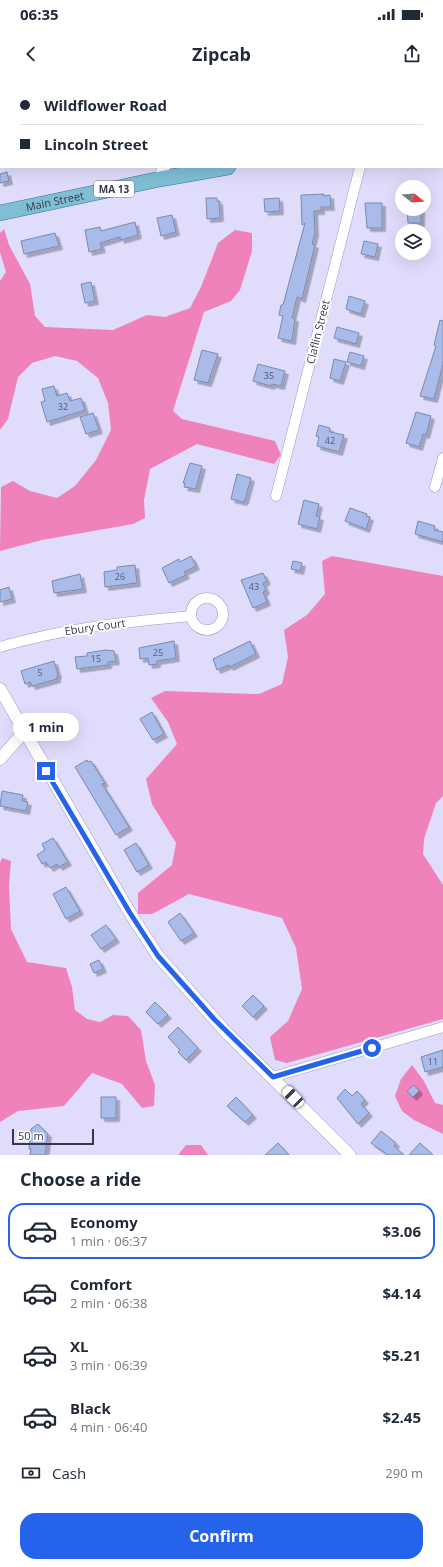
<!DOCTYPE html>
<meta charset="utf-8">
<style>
body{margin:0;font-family:"Open Sans",sans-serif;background:#f6f6f7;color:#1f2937;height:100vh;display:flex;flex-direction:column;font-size:15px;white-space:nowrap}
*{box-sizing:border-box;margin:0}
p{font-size:13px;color:#747a83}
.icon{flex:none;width:22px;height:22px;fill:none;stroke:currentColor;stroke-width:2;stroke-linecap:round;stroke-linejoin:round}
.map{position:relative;height:1075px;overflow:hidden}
.sheet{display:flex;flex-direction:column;background:#fff;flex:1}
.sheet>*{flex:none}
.guide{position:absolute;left:0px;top:0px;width:443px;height:88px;box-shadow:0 4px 16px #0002;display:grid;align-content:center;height:88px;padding:0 20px;background:#fff}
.needle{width:26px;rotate:107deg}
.buttons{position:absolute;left:395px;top:100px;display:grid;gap:8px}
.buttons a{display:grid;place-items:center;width:36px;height:36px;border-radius:50%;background:#fff;box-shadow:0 4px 16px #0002;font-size:20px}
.scale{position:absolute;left:12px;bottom:10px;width:82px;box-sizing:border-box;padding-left:4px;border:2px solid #39374b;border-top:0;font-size:11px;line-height:14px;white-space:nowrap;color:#39374b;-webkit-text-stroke:3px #fff;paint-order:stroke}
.end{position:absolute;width:18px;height:18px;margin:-9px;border:5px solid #2563eb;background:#fff;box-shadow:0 0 0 2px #fff}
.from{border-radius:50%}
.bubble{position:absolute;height:28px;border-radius:14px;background:#fff;box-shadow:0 4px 16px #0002;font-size:13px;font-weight:700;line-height:28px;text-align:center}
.car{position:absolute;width:12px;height:24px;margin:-12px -6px;border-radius:5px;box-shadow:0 0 3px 1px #0007;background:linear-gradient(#fff 24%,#345 0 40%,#fff 0 76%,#345 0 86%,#fff 0)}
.guide b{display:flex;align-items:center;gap:14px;height:38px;font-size:15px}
.guide b+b{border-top:1px solid #e0e1e3}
.guide i{width:10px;height:10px;background:#1f2937}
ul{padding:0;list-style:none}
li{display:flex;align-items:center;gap:12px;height:56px;margin:0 8px 6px;padding:0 12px;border:2px solid transparent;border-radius:16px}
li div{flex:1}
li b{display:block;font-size:15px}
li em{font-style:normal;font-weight:700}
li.on{border-color:#2563eb}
li>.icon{width:36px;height:36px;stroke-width:1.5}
h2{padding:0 20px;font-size:18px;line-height:48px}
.pay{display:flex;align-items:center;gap:10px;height:44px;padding:0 20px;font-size:15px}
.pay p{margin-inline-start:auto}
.button{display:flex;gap:8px;margin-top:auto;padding:8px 20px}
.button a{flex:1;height:46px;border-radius:16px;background:#2563eb;color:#fff;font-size:16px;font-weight:700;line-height:46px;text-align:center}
.status{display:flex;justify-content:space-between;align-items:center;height:28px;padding:0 20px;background:#fff;direction:ltr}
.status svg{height:11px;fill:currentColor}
header{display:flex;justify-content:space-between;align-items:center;height:52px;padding:0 20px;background:#fff;font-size:18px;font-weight:700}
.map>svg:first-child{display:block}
.forest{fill:#ef81bb}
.building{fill:#a9bbe8;stroke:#7888b3;filter:url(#shadow)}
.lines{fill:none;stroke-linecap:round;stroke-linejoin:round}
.minor-casing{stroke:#9c98c7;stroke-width:11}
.tertiary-casing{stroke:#9c98c7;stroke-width:13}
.primary-casing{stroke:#317394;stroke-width:16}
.minor{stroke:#fff;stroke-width:10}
.tertiary{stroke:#fff;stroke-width:12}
.primary{stroke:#80bed6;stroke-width:15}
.route{stroke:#2563eb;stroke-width:5}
.labels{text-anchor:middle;stroke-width:4;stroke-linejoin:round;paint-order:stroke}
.number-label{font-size:9px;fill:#555872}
.shield{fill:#fff;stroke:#747381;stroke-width:1}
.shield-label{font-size:10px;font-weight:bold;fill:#39374b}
.street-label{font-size:11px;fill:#39374b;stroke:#fff}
</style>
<div class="status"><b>06:35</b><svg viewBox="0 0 49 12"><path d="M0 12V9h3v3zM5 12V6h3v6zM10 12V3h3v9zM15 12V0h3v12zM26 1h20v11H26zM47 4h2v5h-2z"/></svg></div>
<header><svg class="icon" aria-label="back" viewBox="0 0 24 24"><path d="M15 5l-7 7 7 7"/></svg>Zipcab<svg class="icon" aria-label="share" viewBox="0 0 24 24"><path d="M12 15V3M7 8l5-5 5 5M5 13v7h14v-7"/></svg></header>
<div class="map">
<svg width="443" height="1075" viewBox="0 0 443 1075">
<defs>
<filter id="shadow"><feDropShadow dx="3.5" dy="3.5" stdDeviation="0" flood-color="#0004"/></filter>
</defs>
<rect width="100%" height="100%" fill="#dfddfb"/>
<path class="forest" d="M251 0H368L250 1Z
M4 149 9 165 30 204 35 236 45 247 113 250 147 235 165 237 190 228 201 207 218 163 235 150 252 153V171L240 210 231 221 204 232 173 331 182 339 275 361 281 375 274 384 197 364 150 389 144 420 145 438 133 444 42 460 0 471 1 407 13 401 30 411 57 418 75 406 96 380 111 350 108 323 98 298 77 281 55 276 32 283 18 297 8 339 0 350V201L6 192 0 172V153Z
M332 476 443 496V716L436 723 424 759 423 774 443 805V939L287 983 275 980 270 957 288 941 302 909 296 868 282 838 189 814 152 834H138V813L172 785 176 763 152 724 146 699 177 664 168 642 151 618 165 611 259 614 282 604 288 577 284 550 307 535 325 514 322 481Z
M2 778 11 781 9 805 11 849 27 882 66 888 72 907 75 930 87 939 100 942 113 935 128 936 141 950 146 981 155 1005 154 1026 142 1028 122 1004 92 993 64 1026 18 1031 0 1042V783Z
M412 985 424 1001 435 1023 443 1025V1054L414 1040 402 1031 395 1016 401 999Z
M186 1065H201L208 1075H178Z"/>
<path class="building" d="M7 92 9 101 0 103V94Z
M324 114V116L330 115 331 127H321V131H314L315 153 312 164 315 165 302 219 297 217 292 238H295L292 261 278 258 283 236 279 235 281 225H283L305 143 302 145 301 115Z
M206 118H217V121H219L220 138 207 139Z
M279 118 280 131 265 132 264 119Z
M365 123H382V148H367Z
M407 129H421V143H408Z
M172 135 176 152 161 156 157 138Z
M135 142 138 155 121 160 120 157 100 163 102 169 89 172 85 150 100 147 101 151Z
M55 153 59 166 24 174 21 161Z
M364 161 378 164 375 177 361 174Z
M91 202 95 221 85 223 81 204Z
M349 216 365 221 361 234 346 229Z
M440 240 443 241V284L434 319 420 316 436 266 434 265Z
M337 247 359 253 356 264 334 258Z
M202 270 218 274 208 303 194 300Z
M350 272 364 276 361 286 347 282Z
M334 279 346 282 340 301 330 298Z
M258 284 285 291 281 306 272 304 271 306 253 301Z
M54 306 57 316 67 313 70 321 81 318 85 330 47 342 41 322 45 321 42 309Z
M416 332 431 336 426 355 423 354 419 367 406 363Z
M93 333 99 350 86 354 80 337Z
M319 345 330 348V352L344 355 339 372 317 366 319 357 316 356Z
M190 383 202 386 196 409 184 407 185 403H183Z
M237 394 251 398 245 420 243 422 231 419Z
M304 420 319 424 316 436 320 437 317 449 298 444Z
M350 428 367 434 366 436 370 437 366 449 345 441Z
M418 441 435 446 434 450 443 452V462L415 454Z
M191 476 196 486 184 492 186 495 169 503 162 488 179 479 180 482Z
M293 481 302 483 300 491 291 489Z
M135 485 137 503 105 507 104 492 117 490V487Z
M263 493 267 501 263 503 266 511 263 512 267 522 253 528 241 500Z
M80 494 83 509 54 513 52 501Z
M9 507 12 519 0 522V510Z
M174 561 176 578 157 581V584L149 585 148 578 140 579 139 568Z
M250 561 256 574 230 587 229 585 217 590 213 579Z
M106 570 114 571 116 581 108 582V585L77 589 75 577 87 576V573Z
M54 581 58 595 57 596V599L32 606 30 602 25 604 21 591Z
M152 632 164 654 153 660 140 639Z
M87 680 88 682 91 681 105 703 102 704 129 747 116 755 75 687Z
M2 711 23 715 22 721 28 722 26 731 0 726Z
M53 758 68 782 59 787 57 784 50 788 46 782 42 784 37 775 45 770 42 764Z
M136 763 149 785 137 792 124 770Z
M66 807 80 831 66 839 53 814Z
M180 833 194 853 181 861 168 842Z
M106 845 116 859 101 869 91 855Z
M99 880 103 889 94 893 90 884Z
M253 915 264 926 253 937 242 926Z
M155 922 168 935 158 944 146 932Z
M178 947 198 968 186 980 178 972 180 970 168 957Z
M443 970V987L425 992 421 977Z
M414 1005 419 1011 413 1017 407 1011Z
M345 1009 352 1016 357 1011 365 1020 361 1024 369 1033 358 1044 337 1018Z
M101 1017H116V1038H101Z
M236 1017 253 1035 245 1042 227 1026Z
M38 1044 48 1054 45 1075H30L31 1069H29L31 1049Z
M381 1051 396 1063 394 1066 404 1075H388L371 1063Z
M278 1063 289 1075H265Z
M420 1063 433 1075H409Z"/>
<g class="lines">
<g class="minor-casing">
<path id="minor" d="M435 407 443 378
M276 416 360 87
M191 534a16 16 0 1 1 32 0a16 16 0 1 1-32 0Z
M0 567C65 548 124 542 191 536
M273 997 443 947"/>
</g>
<g class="tertiary-casing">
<path id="tertiary" d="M188 1V0
M160 99 164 87
M0 609 130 833 158 876 225 951 350 1075
M0 679 24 652"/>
</g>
<g class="primary-casing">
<g id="primary">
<path d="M442 80H443"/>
<path id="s1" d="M0 133 160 99 228 87"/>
</g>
</g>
<use href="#minor" class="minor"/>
<use href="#tertiary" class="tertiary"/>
<use href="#primary" class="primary"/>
</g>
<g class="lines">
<path class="route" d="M46 691 130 833 158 876 214 939 273 997 372 968"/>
</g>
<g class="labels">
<g class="number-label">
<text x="269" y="299">35</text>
<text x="63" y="330">32</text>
<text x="330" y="364">42</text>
<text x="120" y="500">26</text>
<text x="254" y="510">43</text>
<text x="158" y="576">25</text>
<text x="96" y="582">15</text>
<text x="40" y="596">5</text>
<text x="433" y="985">11</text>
</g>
<rect class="shield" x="94" y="101" width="40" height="16" rx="3"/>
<g class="shield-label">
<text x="114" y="113">MA 13</text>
</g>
<g class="street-label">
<text dy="4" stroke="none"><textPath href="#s1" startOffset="56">Main Street</textPath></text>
<text transform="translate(318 252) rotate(-76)" y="4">Claflin Street</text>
<text transform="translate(95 547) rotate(-8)" y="4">Ebury Court</text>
</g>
</g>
</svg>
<div class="buttons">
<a><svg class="needle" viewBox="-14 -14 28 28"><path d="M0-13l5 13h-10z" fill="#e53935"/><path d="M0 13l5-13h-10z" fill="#747a83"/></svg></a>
<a><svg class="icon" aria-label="layers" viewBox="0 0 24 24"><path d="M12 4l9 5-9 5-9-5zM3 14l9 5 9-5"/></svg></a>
</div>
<div class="scale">50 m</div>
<i class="end from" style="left:372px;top:968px"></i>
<i class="end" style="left:46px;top:691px"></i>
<div class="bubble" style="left:13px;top:633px;width:66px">1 min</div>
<i class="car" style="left:293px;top:1017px;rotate:316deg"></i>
<div class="guide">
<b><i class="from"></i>Wildflower Road</b>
<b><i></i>Lincoln Street</b>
</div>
</div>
<section class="sheet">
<h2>Choose a ride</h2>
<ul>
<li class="on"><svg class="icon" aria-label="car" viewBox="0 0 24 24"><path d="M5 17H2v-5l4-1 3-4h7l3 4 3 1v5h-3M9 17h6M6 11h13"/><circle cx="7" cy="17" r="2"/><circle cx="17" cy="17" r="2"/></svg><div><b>Economy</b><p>1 min · 06:37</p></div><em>$3.06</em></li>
<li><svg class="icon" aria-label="car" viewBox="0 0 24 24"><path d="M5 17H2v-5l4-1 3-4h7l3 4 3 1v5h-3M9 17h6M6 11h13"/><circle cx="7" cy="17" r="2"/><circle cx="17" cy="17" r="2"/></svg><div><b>Comfort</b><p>2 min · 06:38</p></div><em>$4.14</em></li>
<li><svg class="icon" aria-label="car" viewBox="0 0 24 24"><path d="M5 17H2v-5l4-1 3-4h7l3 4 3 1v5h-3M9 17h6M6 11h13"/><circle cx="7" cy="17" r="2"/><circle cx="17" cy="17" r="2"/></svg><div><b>XL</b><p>3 min · 06:39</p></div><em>$5.21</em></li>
<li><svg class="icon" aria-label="car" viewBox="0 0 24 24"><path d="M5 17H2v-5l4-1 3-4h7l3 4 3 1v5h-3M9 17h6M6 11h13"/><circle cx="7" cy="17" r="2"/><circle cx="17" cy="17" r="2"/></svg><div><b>Black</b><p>4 min · 06:40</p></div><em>$2.45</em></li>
</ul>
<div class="pay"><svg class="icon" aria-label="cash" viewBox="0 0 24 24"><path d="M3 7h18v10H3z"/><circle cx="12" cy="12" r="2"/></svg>Cash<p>290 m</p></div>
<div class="button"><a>Confirm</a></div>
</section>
